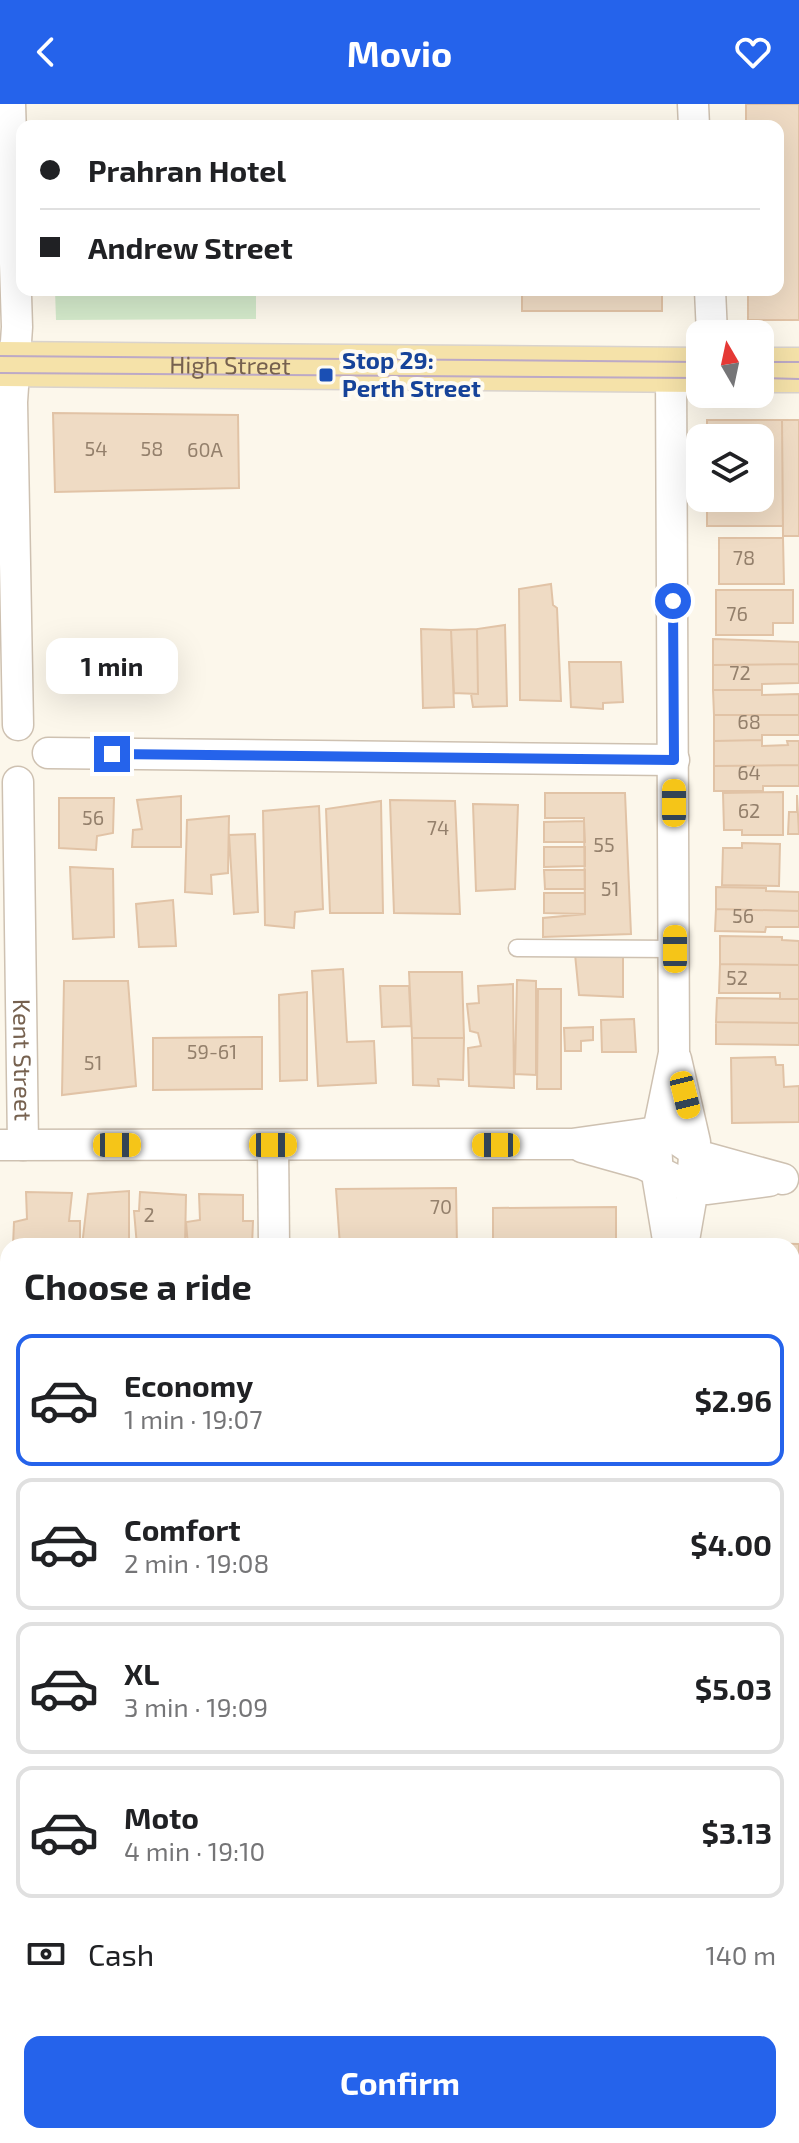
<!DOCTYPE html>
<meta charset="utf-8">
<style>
body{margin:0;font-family:"Exo 2",sans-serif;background:#f6f6f6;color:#202124;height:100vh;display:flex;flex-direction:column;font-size:30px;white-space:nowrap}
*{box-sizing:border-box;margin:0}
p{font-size:26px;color:#757577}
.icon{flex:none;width:44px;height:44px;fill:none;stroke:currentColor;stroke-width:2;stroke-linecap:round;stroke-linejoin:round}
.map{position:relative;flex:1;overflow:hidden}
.panel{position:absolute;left:0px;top:1134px;width:800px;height:906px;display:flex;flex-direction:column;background:#fff;border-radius:24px 24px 0 0;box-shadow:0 8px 32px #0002}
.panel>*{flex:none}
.banner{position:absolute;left:16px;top:16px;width:768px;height:176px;border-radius:16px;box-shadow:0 8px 32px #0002;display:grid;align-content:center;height:176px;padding:0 24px;background:#fff}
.needle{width:52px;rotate:351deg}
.tools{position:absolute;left:686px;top:216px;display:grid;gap:16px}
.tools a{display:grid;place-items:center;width:88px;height:88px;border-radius:16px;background:#fff;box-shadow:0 8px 32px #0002;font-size:40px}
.end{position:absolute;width:36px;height:36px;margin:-18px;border:10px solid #2563eb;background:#fff;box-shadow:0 0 0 4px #fff}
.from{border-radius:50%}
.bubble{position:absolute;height:56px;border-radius:16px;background:#fff;box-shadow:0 8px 32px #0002;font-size:26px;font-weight:700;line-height:56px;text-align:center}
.car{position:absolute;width:24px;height:48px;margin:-24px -12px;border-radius:10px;box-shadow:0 0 6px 2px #0007;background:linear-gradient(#f5c518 24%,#345 0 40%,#f5c518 0 76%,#345 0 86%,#f5c518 0)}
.banner b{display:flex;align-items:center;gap:28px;height:76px;font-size:30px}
.banner b+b{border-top:2px solid #e0e0e0}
.banner i{width:20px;height:20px;background:#202124}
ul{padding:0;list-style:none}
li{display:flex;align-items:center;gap:24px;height:132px;margin:0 16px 12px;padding:0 8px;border:4px solid #e0e0e0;border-radius:16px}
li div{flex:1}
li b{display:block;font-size:30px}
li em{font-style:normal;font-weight:700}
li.current{border-color:#2563eb}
li>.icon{width:72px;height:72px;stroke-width:1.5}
h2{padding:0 24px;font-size:36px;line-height:96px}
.pay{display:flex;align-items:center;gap:20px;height:88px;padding:0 24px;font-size:30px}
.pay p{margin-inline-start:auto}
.cta{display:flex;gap:16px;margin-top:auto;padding:16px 24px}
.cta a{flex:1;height:92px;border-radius:16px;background:#2563eb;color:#fff;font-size:32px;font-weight:700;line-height:92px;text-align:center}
header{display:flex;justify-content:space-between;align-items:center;height:104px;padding:0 24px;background:#2563eb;color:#fff;font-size:36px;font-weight:700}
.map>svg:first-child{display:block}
.green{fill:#d3e9ca}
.building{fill:#efdbc4;stroke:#e1c3a6;stroke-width:2}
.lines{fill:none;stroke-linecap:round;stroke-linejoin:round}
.service-casing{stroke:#cec1b1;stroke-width:19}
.minor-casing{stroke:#cec1b1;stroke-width:33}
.primary-casing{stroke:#d9d3ce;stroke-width:47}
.service{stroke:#fff;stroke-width:16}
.minor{stroke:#fff;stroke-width:30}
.primary{stroke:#f5e2a9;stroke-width:44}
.tram{stroke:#bca9c6;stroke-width:2}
.route{stroke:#2563eb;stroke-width:10}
.transit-dot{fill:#1a4fb4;stroke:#fefbf2;stroke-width:3}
.labels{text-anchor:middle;stroke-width:8;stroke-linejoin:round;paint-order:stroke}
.number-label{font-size:20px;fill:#94806c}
.transit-label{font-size:24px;font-weight:bold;fill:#164399;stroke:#fefbf2;text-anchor:start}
.street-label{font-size:24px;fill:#76614f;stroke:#fefbf2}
</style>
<header><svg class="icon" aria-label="back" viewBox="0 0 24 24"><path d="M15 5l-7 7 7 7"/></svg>Movio<svg class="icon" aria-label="heart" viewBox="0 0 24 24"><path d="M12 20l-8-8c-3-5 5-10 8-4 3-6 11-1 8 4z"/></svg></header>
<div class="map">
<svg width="799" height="2039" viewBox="0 0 799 2039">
<rect width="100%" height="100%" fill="#fcf7eb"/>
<path class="green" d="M55 186H256V215L56 216Z
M0 1453H8V1593L0 1592Z"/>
<path class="building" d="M746 0H799V216H748V186H778V22H746Z
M522 186H662V207H522Z
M53 309 238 311 239 384 55 388Z
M707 316H782L783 422H707V394H760V334H707Z
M782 316H799V432H783Z
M719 434H783L784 480H719Z
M551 480 553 501 557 504 561 597 520 596 519 485Z
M716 486H793V519H773V531H716Z
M505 521 507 602 473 603 471 590H478L477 525Z
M421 525 451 526 454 603 423 604Z
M477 525 478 590 454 589 451 526Z
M713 535 799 538V560L713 561Z
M569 558H621L623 598 603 599V605L571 603Z
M799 560V579L762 580V586H713V561Z
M713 586H762V591L799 590V611H714Z
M714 611H799V631H762V636L714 637Z
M762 636V642L788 641 787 637H799V661L714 662V637Z
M799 661V682H763V687H714V662Z
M783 688V731H742V726H724L723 689Z
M545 689H625L631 830 543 833V814L585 810 584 714H545Z
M797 691 799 730H788L789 708H797Z
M181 692V743H132L133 726 142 725 137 696Z
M59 694H114L113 729 97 732 96 746 59 744Z
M390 696 455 697 460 810 394 809Z
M381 697 383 809H330L326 705Z
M473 700 518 701 515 785 476 787Z
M319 702 323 805 295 808 294 824 265 821 263 707Z
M229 712 228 769 211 771 212 790 185 788 187 716Z
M584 717 585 738H544V718Z
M255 730 258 808 234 810 229 731Z
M742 739 780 740 779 782 722 781 723 744H742Z
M544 743H585V762L544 763Z
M70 763 113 765 114 833 73 835Z
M544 766H585V785H545Z
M716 783 766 784V787L799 788V807L716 805Z
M544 789H585V810L544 809Z
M173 796 176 842 139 843 136 800Z
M716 805 799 807V823H766L765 828 715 827Z
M720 832 782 833V836L799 837V861L720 860Z
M575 850H623V893L579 891Z
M720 860 799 861V895H780V889H719Z
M343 865 347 938 374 937 376 979 318 982 312 867Z
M409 868H462L464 934H412Z
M517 876 536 877V971L515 970Z
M64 877H128L136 982 62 991Z
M513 880 514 984 469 982 468 944 481 942 478 929 470 927 467 900 479 899 478 882Z
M380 882H409L411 922 382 923Z
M538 885H561V985H537Z
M307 888V976L280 977 279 891Z
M717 894 799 895V919L716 918Z
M634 915 636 948H602L601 916Z
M716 918 799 919V941L716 940Z
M593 923V936L581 937V947H565L564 924Z
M262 933V985L153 986V934Z
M412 934H464L463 976 438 975 439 982 413 981Z
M775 953 776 961H783L784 983 799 982V1018L732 1019 731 954Z
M456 1084 457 1142H340L336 1085Z
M129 1087V1142H82L88 1090Z
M26 1088 72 1089 69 1117H80V1142H13L14 1118 27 1115Z
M140 1088 186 1091 185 1142H137L134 1107H139Z
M199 1090 243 1091V1117H253L252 1142H188L186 1118 200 1116Z
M616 1103V1142H493V1104Z
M754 1139 799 1140V1189H792V1142H754Z
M0 1174H8V1230H0Z
M792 1301H799V1355H792Z
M0 1355 8 1356V1405H0Z
M792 1437H795V1451H799V1482H792Z
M792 1490H799V1540H792Z
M792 1543H799V1591H792Z
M792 1593H799V1641H792Z
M0 1635 8 1637V1664L3 1690 0 1689Z
M792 1663 799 1666V1792H792Z
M792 1884H799V1973H792Z
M0 1887H8V1975L0 1976Z"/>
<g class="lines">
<g class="service-casing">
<path id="service" d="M517 844 675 845"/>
</g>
<g class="minor-casing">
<g id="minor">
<path d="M10 0 17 223 12 298 18 621"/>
<path d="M693 0 694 22"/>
<path d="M710 186 712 230"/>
<path d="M48 649 674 656"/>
<path id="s1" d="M18 678 23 1041"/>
<path d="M676 955 695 1038 691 1096 683 1142"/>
<path d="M0 1041 572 1040 657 1028 669 1030 703 1053 783 1075"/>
<path d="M273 1041 274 1142"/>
<path d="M582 1043 643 1060 693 1085H708L769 1077"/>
<path d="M669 1142 658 1076 656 1037 674 949 671 265"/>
<path d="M0 1830H8"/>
<path d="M792 1833H799"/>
<path d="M691 2032V2039"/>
</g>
</g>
<g class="primary-casing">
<g id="primary">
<path id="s2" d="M0 260 700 266"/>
<path d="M760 266H799"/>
</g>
</g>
<use href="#service" class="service"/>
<use href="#minor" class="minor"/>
<use href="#primary" class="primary"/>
<path class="tram" d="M0 252 700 258
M760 258H799
M0 269 700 274
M760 274 799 275"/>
</g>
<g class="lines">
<path class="route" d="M112 650 674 656 673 497"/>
</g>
<rect class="transit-dot" x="318" y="263" width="16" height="16" rx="4"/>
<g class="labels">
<g class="number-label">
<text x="96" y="352">54</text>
<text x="152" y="352">58</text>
<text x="205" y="353">60A</text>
<text x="744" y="461">78</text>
<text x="737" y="517">76</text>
<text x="740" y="576">72</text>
<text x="749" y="625">68</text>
<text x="749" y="676">64</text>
<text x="749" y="714">62</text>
<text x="93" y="721">56</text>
<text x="438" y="731">74</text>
<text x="604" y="748">55</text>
<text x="610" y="792">51</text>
<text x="743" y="819">56</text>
<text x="737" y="881">52</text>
<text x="212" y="955">59-61</text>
<text x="93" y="966">51</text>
<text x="441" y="1110">70</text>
<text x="149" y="1118">2</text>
</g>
<g class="transit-label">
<text x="342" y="265">Stop 29:<tspan x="342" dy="28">Perth Street</tspan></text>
</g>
<g class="street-label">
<text dy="8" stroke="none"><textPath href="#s2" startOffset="230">High Street</textPath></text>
<text dy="8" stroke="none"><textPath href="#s1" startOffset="278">Kent Street</textPath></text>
</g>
</g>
</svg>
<div class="tools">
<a><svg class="needle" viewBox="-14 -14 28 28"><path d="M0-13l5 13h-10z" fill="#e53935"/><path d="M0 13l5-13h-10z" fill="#757577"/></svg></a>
<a><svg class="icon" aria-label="layers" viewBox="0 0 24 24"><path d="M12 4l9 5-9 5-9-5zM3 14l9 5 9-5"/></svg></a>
</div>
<i class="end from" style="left:673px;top:497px"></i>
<i class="end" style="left:112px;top:650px"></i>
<div class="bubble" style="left:46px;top:534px;width:132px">1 min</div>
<i class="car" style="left:674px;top:699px;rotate:0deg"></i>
<i class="car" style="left:675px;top:845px;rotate:0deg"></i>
<i class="car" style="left:685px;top:991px;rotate:166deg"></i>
<i class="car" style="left:117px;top:1041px;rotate:90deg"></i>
<i class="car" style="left:273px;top:1041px;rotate:90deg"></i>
<i class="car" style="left:496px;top:1041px;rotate:270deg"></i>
<div class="banner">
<b><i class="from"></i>Prahran Hotel</b>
<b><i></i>Andrew Street</b>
</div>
<section class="panel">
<h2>Choose a ride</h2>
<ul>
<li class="current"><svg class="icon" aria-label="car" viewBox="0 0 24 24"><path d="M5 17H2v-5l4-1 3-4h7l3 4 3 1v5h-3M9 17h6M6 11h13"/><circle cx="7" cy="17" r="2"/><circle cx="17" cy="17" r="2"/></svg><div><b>Economy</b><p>1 min · 19:07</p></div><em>$2.96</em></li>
<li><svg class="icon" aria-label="car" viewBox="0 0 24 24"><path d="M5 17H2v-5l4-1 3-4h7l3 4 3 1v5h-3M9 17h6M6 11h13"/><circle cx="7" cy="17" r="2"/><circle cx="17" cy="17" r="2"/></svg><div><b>Comfort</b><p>2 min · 19:08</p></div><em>$4.00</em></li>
<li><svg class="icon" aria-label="car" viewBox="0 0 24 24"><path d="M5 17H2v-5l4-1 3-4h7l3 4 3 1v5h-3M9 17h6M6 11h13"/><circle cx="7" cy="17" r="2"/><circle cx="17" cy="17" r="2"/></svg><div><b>XL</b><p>3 min · 19:09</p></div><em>$5.03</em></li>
<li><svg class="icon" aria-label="car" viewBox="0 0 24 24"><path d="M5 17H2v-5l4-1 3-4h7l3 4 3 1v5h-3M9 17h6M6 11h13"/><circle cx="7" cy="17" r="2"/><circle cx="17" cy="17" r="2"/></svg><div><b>Moto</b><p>4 min · 19:10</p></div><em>$3.13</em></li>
</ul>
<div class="pay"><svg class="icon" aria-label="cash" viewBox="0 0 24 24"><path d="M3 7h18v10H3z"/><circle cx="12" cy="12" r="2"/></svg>Cash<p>140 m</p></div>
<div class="cta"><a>Confirm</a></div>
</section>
</div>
